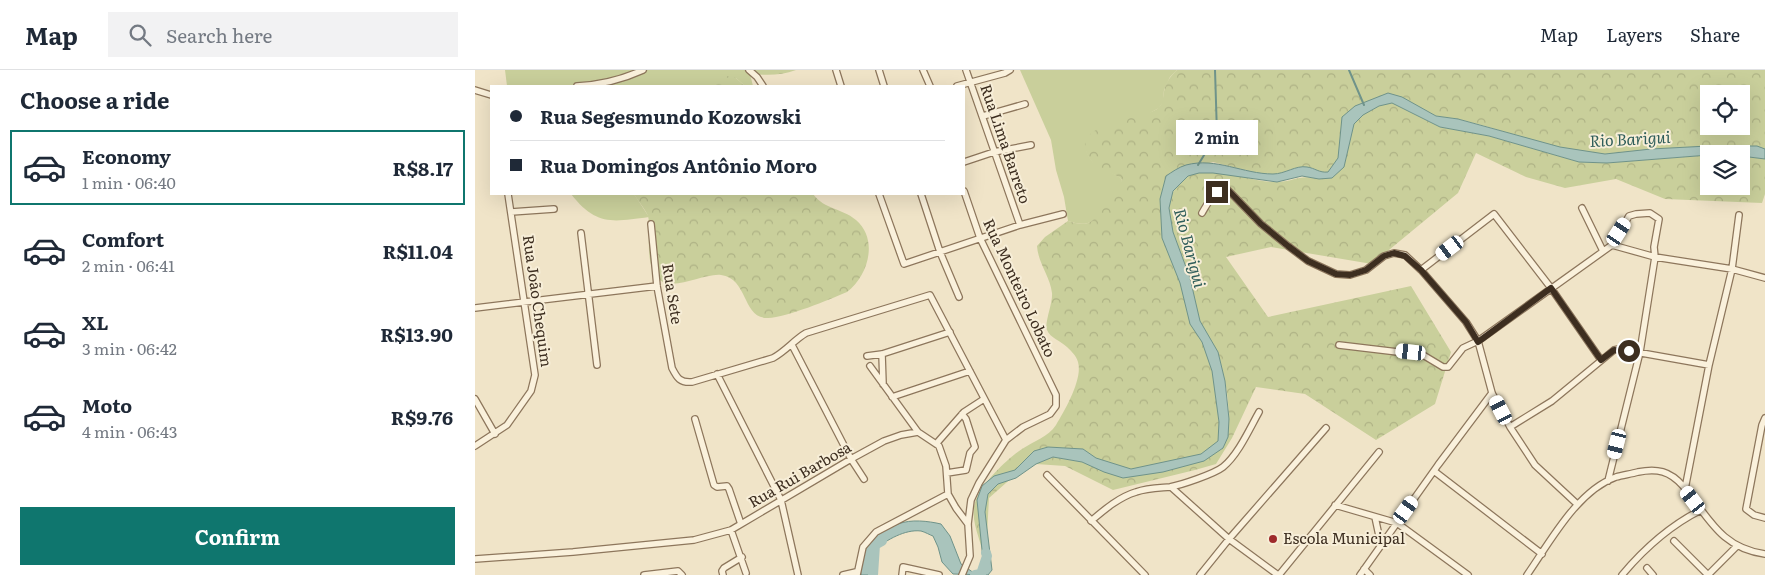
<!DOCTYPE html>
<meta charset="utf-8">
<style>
body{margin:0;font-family:Literata,serif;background:#f2f2f3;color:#1f2937;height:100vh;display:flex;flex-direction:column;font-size:19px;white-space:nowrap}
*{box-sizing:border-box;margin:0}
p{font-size:16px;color:#747a83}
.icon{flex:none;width:28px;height:28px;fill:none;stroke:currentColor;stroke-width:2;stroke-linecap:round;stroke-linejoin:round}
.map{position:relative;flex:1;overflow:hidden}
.drawer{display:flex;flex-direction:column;background:#fff;width:475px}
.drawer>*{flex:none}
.top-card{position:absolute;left:15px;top:15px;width:475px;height:110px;border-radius:0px;box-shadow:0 5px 20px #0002;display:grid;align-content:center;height:110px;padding:0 20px;background:#fff}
.buttons{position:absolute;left:1225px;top:15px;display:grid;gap:10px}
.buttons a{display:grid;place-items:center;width:50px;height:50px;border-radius:0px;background:#fff;box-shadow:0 5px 20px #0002;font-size:25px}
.end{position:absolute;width:22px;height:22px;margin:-11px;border:6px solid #3d2e20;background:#fff;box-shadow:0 0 0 2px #fff}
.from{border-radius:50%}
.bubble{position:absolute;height:35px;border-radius:0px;background:#fff;box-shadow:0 5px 20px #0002;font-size:16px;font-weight:700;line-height:35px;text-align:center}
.car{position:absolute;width:15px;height:30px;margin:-15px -8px;border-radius:6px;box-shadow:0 0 4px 1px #0007;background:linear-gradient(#fff 24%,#345 0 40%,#fff 0 76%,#345 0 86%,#fff 0)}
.top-card b{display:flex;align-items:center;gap:18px;height:48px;font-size:19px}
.top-card b+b{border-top:1px solid #e0e1e3}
.top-card i{width:12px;height:12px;background:#1f2937}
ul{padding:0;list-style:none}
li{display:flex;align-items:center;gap:15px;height:75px;margin:0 10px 8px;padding:0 10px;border:2px solid transparent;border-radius:0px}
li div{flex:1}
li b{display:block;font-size:19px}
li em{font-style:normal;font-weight:700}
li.active{border-color:#0f766e}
li>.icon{width:45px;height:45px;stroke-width:1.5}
h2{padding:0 20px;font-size:22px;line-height:60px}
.cta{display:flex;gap:10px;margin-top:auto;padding:10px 20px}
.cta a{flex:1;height:58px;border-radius:0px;background:#0f766e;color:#fff;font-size:20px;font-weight:700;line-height:58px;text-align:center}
header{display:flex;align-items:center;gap:30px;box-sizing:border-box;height:70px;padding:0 25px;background:#fff;border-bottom:1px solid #e0e1e3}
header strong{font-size:24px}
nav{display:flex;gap:28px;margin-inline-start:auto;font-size:18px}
.search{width:350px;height:45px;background:#f2f2f3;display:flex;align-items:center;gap:12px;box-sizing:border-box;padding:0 18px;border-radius:0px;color:#747a83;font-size:19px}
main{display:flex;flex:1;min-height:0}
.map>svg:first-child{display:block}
.green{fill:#c9cf9b}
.forest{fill:url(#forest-crowns);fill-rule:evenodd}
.water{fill:#a9c4bc;stroke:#6f938a}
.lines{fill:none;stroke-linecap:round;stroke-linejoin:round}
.stream{stroke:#6f938a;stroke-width:2}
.river{stroke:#a9c4bc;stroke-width:10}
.street-casing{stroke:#8d765c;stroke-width:8}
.street{stroke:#faf1dc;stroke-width:5.5}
.route{stroke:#3d2e20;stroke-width:6}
.poi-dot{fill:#9e2a2b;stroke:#f7eed8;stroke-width:2}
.labels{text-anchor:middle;stroke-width:4;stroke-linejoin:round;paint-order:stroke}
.street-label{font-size:15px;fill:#3d2e20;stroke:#f7eed8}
.poi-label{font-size:15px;fill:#3d2e20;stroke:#f7eed8;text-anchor:start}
.water-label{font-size:16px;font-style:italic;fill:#2f5d5a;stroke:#f7eed8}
</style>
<header>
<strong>Map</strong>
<div class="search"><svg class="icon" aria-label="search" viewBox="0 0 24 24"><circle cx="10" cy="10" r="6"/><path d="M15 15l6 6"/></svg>Search here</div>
<nav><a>Map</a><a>Layers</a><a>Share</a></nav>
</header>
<main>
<section class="drawer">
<h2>Choose a ride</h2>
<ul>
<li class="active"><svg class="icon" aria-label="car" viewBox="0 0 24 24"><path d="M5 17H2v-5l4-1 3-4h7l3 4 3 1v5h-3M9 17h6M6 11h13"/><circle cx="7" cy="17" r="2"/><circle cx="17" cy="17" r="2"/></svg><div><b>Economy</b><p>1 min · 06:40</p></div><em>R$8.17</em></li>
<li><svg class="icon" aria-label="car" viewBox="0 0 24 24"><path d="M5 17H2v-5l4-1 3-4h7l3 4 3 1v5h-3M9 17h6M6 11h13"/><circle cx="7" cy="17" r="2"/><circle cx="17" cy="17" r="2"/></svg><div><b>Comfort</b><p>2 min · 06:41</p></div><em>R$11.04</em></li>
<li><svg class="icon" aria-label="car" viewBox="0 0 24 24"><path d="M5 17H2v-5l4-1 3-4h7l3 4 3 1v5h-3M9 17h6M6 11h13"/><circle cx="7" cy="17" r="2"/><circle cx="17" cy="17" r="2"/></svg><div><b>XL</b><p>3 min · 06:42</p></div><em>R$13.90</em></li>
<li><svg class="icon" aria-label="car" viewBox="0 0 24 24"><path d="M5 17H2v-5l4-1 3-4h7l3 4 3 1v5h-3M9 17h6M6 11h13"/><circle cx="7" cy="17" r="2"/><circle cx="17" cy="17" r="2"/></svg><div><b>Moto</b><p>4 min · 06:43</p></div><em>R$9.76</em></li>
</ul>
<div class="cta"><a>Confirm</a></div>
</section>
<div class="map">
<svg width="1290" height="505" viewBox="0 0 1290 505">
<defs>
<pattern id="forest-crowns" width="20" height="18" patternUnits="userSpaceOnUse" patternTransform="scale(1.25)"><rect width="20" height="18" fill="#c9cf9b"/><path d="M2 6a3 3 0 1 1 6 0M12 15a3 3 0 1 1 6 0" fill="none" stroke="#aeb285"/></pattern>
</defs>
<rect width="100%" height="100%" fill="#f0e4c8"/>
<path class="green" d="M30 0H276L275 4 278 16H270L261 8 232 16H32Z
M545 0H702L695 7 689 20 688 32 684 38 673 44 659 48 611 80C619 103 634 96 647 110 645 123 625 149 613 153 606 155 600 153 593 151L589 127 581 100 576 70Z
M96 124H159L174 147C137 152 121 156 96 124Z"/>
<path class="forest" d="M276 0H321C306 6 291 5 275 4Z
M702 0H1290V83L1280 81 1152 86 1106 85 1010 56 983 49 961 46 944 37 921 35 965 57 1014 66 1104 92 1132 93 1234 85V116H1266V86L1290 89V124L1287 133 1190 129 1141 109 1090 118 1051 107 1001 83 983 123 897 194 796 177 751 187 793 247 936 216 976 282 960 334 901 370 830 324 781 317 757 368 741 394 720 400 638 420 590 396 561 394 578 387 607 392 621 398 584 378 540 405 514 428 512 465 513 505 506 502C517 480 488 453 503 425 511 410 533 388 547 379 559 371 573 367 581 355 590 340 608 309 603 292 601 285 596 281 592 277 586 271 575 268 572 260 569 253 578 233 577 223 575 206 563 193 562 176L570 167 593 151C600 153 606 155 613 153 624 149 641 121 647 110 637 100 626 103 618 93 585 53 663 51 682 39 690 34 687 23 691 15 693 9 698 4 702 0ZM1234 24H1266V56H1234ZM738 92 773 101 788 104H805L808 105 843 102 846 103 844 109C824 104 821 111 803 112 777 113 740 95 715 105 711 107 707 112 704 115 697 121 694 130 694 139 694 170 716 197 719 228L690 142 693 105ZM731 263C750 290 761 348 748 378L743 345V299Z
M254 6 261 8 270 16H232L248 7Z
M159 124H338C350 140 367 138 381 150 404 170 393 206 372 222 354 230 312 247 293 248 267 249 274 209 246 205 227 203 194 225 181 206 172 193 174 173 174 158 174 154 174 150 173 146 170 139 163 131 159 124Z"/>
<path class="water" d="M913 23 927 27 961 46 983 49 1085 77 1130 84 1176 79 1233 76H1282L1290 79V89L1266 86V84H1234V85L1132 93 1104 92 1014 66 965 57 917 33 904 36 888 45 879 54 869 97 857 108 844 109 827 106 802 112 738 103H724L713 106 698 121 694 138 698 162 715 208 725 251 743 282 750 311 754 349 753 367 748 378 729 391 688 402 648 408 629 402 607 392 578 387 561 394 541 408 523 414 513 424 510 442 517 500 513 505 478 504 467 492 463 477 458 466C455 465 450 462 446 461 430 459 412 470 400 479L396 496V505H386C382 479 401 462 423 454 436 449 453 451 466 454L475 466 486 494 499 503 509 500 502 430 507 416 519 406 540 400 559 381 573 377 608 379 621 388 656 399 726 384 743 371 744 352 737 301 727 272 715 254 705 213 687 168 685 129 691 106C697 102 704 97 711 95 741 87 768 104 798 104 810 104 821 95 832 97 840 98 844 103 853 102L863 88 867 47 880 36Z"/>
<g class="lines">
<path class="stream" d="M874 0 889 35
M723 95 742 64 740 0"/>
<path class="river" d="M398 505 400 475 407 471
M500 505 506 504 512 486 511 483"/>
<g class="street-casing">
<path id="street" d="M274 0 282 7 288 16
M361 0 366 16
M404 0 409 16
M448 0 455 16
M491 0 545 155
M102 16C126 15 146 10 168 0
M482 16 530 3 535 0
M0 20 16 25
M508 46 550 34
M489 92 519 82 556 75
M404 124 429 194 545 155 588 144
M446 124 465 182 484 227
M1107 138 1128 181
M36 142 79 139
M727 143C733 133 739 119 753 120L786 154 813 176 833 191 861 204 875 205 891 200 909 186 919 183 930 185 946 200 991 252 1003 271 1017 323 1035 357 1060 395 1102 434
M176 154 182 216 197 298C202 308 205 313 217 312L298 288C311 281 319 270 331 263L455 225 531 370
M106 163 122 295
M1137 175 1180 187 1257 199 1290 208
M946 200 1019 144 1076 218 1126 290
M0 238 182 216
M317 275 376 389 389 409
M864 275 948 285 968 297H973L988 278 1003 271 1137 175 1154 146 1161 144 1175 143 1184 149 1179 177 1180 187 1165 282 1133 411
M407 284 408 314
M392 286 407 284 475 262
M395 296 443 362 464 376 471 396 473 424
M242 304 306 430 323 505
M417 327 495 301
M0 329 20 364
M1290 348 1287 355 1271 439 1279 445 1290 448
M220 349 239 415 242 417 252 416 254 419 266 454
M1035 357 1077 331 1139 280 1144 279 1234 295
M461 374 489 342 509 329
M0 376 32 355 56 321 60 305 33 124
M959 401 1067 484
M472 403 491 400 495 383 500 377 491 349 487 344
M572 405 670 505
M696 417 754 469 803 505
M1210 419 1234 295 1257 199 1264 145
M860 435 922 453 993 505
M900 447 906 475
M616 451C629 440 644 427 661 422 672 418 683 418 695 417 706 415 739 404 748 397 763 385 775 358 784 342
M256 460 271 503
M1199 471 1233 505
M0 489 98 482 219 470 256 460 376 389 409 371 426 365 443 362
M1172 498 1178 505
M889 499 895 505
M169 505 203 501 207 505
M248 505 247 501 249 498 267 487
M368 505 381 502
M382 505 388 477 401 462 473 424 481 438 493 454
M427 505 428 497 464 505
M487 505 495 486 493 454 496 430 504 413 531 370 548 357 575 344 581 336V325L505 168 489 121
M725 505 754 469 851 358
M804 505 904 382
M885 505 963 395 1017 323
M1052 505C1075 472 1102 421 1141 407 1148 405 1156 404 1163 402 1182 398 1195 401 1208 416 1233 446 1245 478 1290 484
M1147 505C1168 480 1196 455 1226 440
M1233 505 1262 476"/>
</g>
<use href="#street" class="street"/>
</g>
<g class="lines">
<path class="route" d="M742 122 747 119 753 120 786 154 813 176 833 191 861 204 875 205 891 200 909 186 919 183 930 186 946 200 991 252 1003 272 1076 218 1126 290 1139 280 1154 281"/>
</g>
<circle class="poi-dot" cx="798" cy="469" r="5"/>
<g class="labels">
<g class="street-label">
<text transform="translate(530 74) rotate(71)" y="5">Rua Lima Barreto</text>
<text transform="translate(544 218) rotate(65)" y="5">Rua Monteiro Lobato</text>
<text transform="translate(197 224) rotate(81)" y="5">Rua Sete</text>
<text transform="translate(62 231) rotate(82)" y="5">Rua João Chequim</text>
<text transform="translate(325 405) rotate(-30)" y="5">Rua Rui Barbosa</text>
</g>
<g class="poi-label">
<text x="808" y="474">Escola Municipal</text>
</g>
<g class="water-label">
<text transform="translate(1155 69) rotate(-3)" y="6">Rio Barigui</text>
<text transform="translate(715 178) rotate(75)" y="6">Rio Barigui</text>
</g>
</g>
</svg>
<div class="buttons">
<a><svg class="icon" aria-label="locate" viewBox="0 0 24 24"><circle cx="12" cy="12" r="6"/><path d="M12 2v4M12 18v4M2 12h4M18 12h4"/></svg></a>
<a><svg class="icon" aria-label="layers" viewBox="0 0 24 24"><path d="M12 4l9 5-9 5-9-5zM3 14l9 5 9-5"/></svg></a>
</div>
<i class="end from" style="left:1154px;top:281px"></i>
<i class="end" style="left:742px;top:122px"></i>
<div class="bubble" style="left:701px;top:50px;width:82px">2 min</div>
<i class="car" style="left:1144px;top:162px;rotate:33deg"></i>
<i class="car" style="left:975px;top:178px;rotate:233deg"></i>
<i class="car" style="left:936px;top:282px;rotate:276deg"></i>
<i class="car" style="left:1026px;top:340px;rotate:333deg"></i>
<i class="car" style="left:1142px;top:374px;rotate:194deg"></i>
<i class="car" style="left:1218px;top:430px;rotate:323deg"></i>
<i class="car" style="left:931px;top:440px;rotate:36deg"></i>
<div class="top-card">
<b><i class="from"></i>Rua Segesmundo Kozowski</b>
<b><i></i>Rua Domingos Antônio Moro</b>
</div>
</div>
</main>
